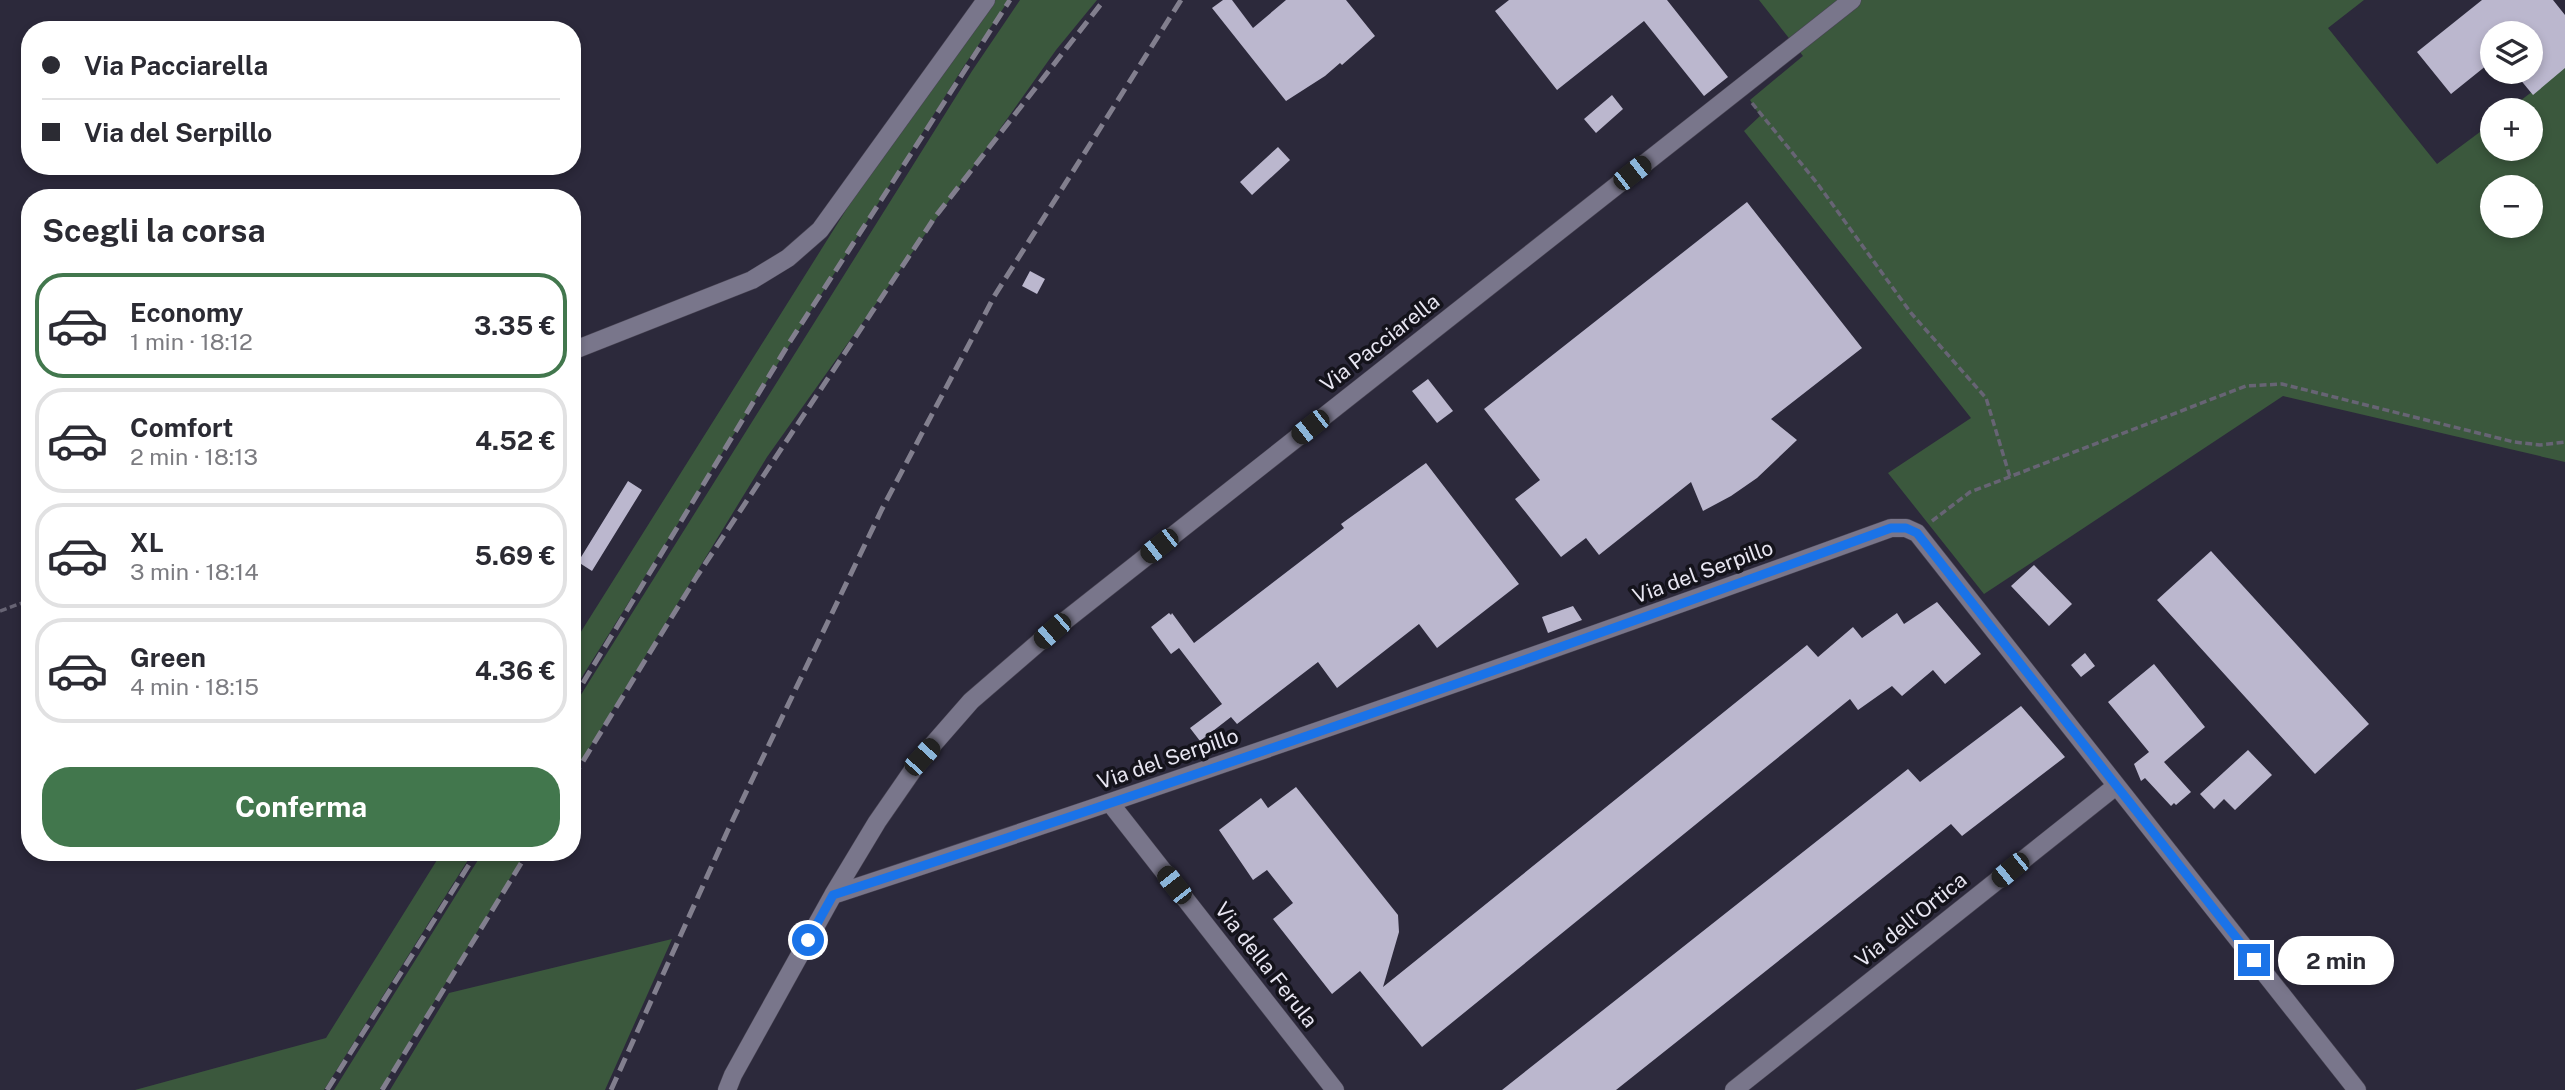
<!DOCTYPE html>
<html lang="it">
<meta charset="utf-8">
<style>
body{margin:0;font-family:"Public Sans",sans-serif;background:#f2f2f3;color:#2b2b33;height:100vh;display:flex;flex-direction:column;font-size:26px;white-space:nowrap}
*{box-sizing:border-box;margin:0}
p{font-size:23px;color:#7c7c81}
.icon{flex:none;width:38px;height:38px;fill:none;stroke:currentColor;stroke-width:2;stroke-linecap:round;stroke-linejoin:round}
.map{position:relative;flex:1;overflow:hidden}
.details{position:absolute;left:21px;top:189px;width:560px;height:672px;display:flex;flex-direction:column;background:#fff;border-radius:28px;box-shadow:0 4px 10px #0003}
.details>*{flex:none}
.guide{position:absolute;left:21px;top:21px;width:560px;height:154px;border-radius:28px;box-shadow:0 4px 10px #0003;display:grid;align-content:center;height:154px;padding:0 21px;background:#fff}
.buttons{position:absolute;left:2480px;top:21px;display:grid;gap:14px}
.buttons a{display:grid;place-items:center;width:63px;height:63px;border-radius:50%;background:#fff;box-shadow:0 4px 10px #0003;font-size:35px}
.end{position:absolute;width:32px;height:32px;margin:-16px;border:9px solid #1a73e8;background:#fff;box-shadow:0 0 0 4px #fff}
.from{border-radius:50%}
.bubble{position:absolute;height:49px;border-radius:24px;background:#fff;box-shadow:0 4px 10px #0003;font-size:23px;font-weight:700;line-height:49px;text-align:center}
.car{position:absolute;width:21px;height:42px;margin:-21px -10px;border-radius:9px;box-shadow:0 0 5px 2px #0007;background:linear-gradient(#222 24%,#8ab4d8 0 40%,#222 0 76%,#8ab4d8 0 86%,#222 0)}
.guide b{display:flex;align-items:center;gap:24px;height:66px;font-size:26px}
.guide b+b{border-top:2px solid #e1e1e2}
.guide i{width:18px;height:18px;background:#2b2b33}
ul{padding:0;list-style:none}
li{display:flex;align-items:center;gap:21px;height:105px;margin:0 14px 10px;padding:0 7px;border:4px solid #e1e1e2;border-radius:28px}
li div{flex:1}
li b{display:block;font-size:26px}
li em{font-style:normal;font-weight:700}
li.selected{border-color:#42774d}
li>.icon{width:63px;height:63px;stroke-width:1.5}
h2{padding:0 21px;font-size:32px;line-height:84px}
.action{display:flex;gap:14px;margin-top:auto;padding:14px 21px}
.action a{flex:1;height:80px;border-radius:28px;background:#42774d;color:#fff;font-size:28px;font-weight:700;line-height:80px;text-align:center}
.map>svg:first-child{display:block}
.green{fill:#3b583d;fill-rule:evenodd}
.building{fill:#bbb7ce}
.lines{fill:none;stroke-linecap:round;stroke-linejoin:round}
.minor-casing{stroke:#484453;stroke-width:19}
.path{stroke:#676474;stroke-width:3.5;stroke-dasharray:7 3.5;stroke-linecap:butt}
.minor{stroke:#79768b;stroke-width:18}
.rail{stroke:#827f8e;stroke-width:5;stroke-dasharray:14 7;stroke-linecap:butt}
.route{stroke:#1a73e8;stroke-width:9}
.labels{text-anchor:middle;stroke-width:7;stroke-linejoin:round;paint-order:stroke}
.street-label{font-size:21px;fill:#e8e6f2;stroke:#14131b}
</style>
<div class="map">
<svg width="2565" height="1090" viewBox="0 0 2565 1090">
<rect width="100%" height="100%" fill="#2c293b"/>
<path class="green" d="M978 0H1009L964 66 572 693V646Z
M1020 0H1097L1056 50 767 457 572 776V709L972 71Z
M1759 0H2364L2328 28 2437 164 2492 123V149H2530V110H2508L2565 67V462L2283 396 1984 594 1888 473 1971 418 1744 131 1760 116 1750 100 1803 56ZM2492 187H2530V226H2492Z
M442 852H473L324 1090H135L326 1038Z
M483 852H526L380 1090H334Z
M672 939 605 1090H390L449 993Z"/>
<path class="building" d="M1223 0H1232L1253 28 1286 0H1346L1375 36 1342 65 1340 63 1325 76 1286 101 1212 8Z
M1509 0H1667L1728 77 1704 96 1644 21 1557 90 1495 11Z
M2482 0H2553L2565 15V68L2533 95 2514 72H2530V33H2492V61L2451 94 2417 52Z
M1612 95 1623 109 1596 133 1584 119Z
M1278 147 1290 160 1252 195 1240 182Z
M1747 202 1862 348 1771 419 1797 440 1757 478 1731 496 1703 511 1691 482 1599 555 1586 538 1561 557 1515 499 1540 480 1484 409Z
M1030 271 1045 279 1037 294 1022 286Z
M1428 379 1453 411 1437 423 1412 391Z
M1426 463 1519 584 1437 648 1419 624 1337 688 1318 662 1237 724 1231 717 1200 741 1190 728 1222 704 1179 648 1171 654 1151 627 1169 613 1171 615 1172 613 1194 643 1344 528 1341 524Z
M628 481 642 490 592 571 578 562Z
M2211 551 2369 724 2315 774 2157 600Z
M2034 565 2072 604 2049 626 2011 586Z
M1937 602 1981 654 1945 684 1933 670 1902 696 1892 686 1858 710 1850 699 1422 1047 1360 971 1332 994 1273 919 1293 903 1267 870 1253 880 1219 830 1261 798 1268 808 1296 787 1398 915 1399 932 1383 987 1807 645 1818 657 1853 627 1862 638 1897 613 1904 624Z
M1573 606 1582 620 1548 633 1542 617Z
M2085 653 2095 666 2081 677 2071 665Z
M2154 664 2205 727 2164 762 2191 792 2176 805 2174 803 2171 806 2145 778 2141 781 2134 764 2149 752 2108 702Z
M2021 706 2065 757 1962 836 1951 824 1616 1090H1502L1908 769 1920 782Z
M2248 750 2272 775 2235 810 2224 799 2214 809 2200 794Z"/>
<g class="lines">
<g class="minor-casing">
<path id="minor" d="M572 351 752 280 788 258 820 230 986 0
M1110 803 1335 1090
M833 895C1188 778 1540 655 1891 528H1906L1917 533 2357 1090
M727 1090 733 1075 833 895 877 822 922 757 971 701 1052 631 1852 0
M1734 1090 2116 786"/>
</g>
<path class="path" d="M1752 103 1817 183 1911 313 1986 398 2010 477
M1932 521 1970 492 2246 386 2282 384 2514 442 2540 445 2565 442
M0 611 30 600"/>
<use href="#minor" class="minor"/>
<path class="rail" d="M572 701 791 340 1010 0
M572 779 697 576 935 217 1104 0
M327 1090 477 852
M382 1090 528 852
M611 1090 728 830 882 509 995 295 1181 0"/>
</g>
<g class="lines">
<path class="route" d="M808 940 833 895C1188 780 1540 656 1891 528H1906L1917 533 2254 960"/>
</g>
<g class="labels">
<g class="street-label">
<text transform="translate(1380 343) rotate(-38)" y="7">Via Pacciarella</text>
<text transform="translate(1703 572) rotate(-20)" y="7">Via del Serpillo</text>
<text transform="translate(1168 759) rotate(-19)" y="7">Via del Serpillo</text>
<text transform="translate(1911 920) rotate(-39)" y="7">Via dell'Ortica</text>
<text transform="translate(1266 965) rotate(52)" y="7">Via della Ferula</text>
</g>
</g>
</svg>
<div class="buttons">
<a><svg class="icon" aria-label="layers" viewBox="0 0 24 24"><path d="M12 4l9 5-9 5-9-5zM3 14l9 5 9-5"/></svg></a>
<a>+</a>
<a>−</a>
</div>
<i class="end from" style="left:808px;top:940px"></i>
<i class="end" style="left:2254px;top:960px"></i>
<div class="bubble" style="left:2278px;top:936px;width:116px">2 min</div>
<i class="car" style="left:1632px;top:173px;rotate:52deg"></i>
<i class="car" style="left:1310px;top:427px;rotate:232deg"></i>
<i class="car" style="left:1159px;top:546px;rotate:232deg"></i>
<i class="car" style="left:1052px;top:631px;rotate:229deg"></i>
<i class="car" style="left:922px;top:757px;rotate:42deg"></i>
<i class="car" style="left:2010px;top:870px;rotate:231deg"></i>
<i class="car" style="left:1174px;top:885px;rotate:322deg"></i>
<div class="guide">
<b><i class="from"></i>Via Pacciarella</b>
<b><i></i>Via del Serpillo</b>
</div>
<section class="details">
<h2>Scegli la corsa</h2>
<ul>
<li class="selected"><svg class="icon" aria-label="car" viewBox="0 0 24 24"><path d="M5 17H2v-5l4-1 3-4h7l3 4 3 1v5h-3M9 17h6M6 11h13"/><circle cx="7" cy="17" r="2"/><circle cx="17" cy="17" r="2"/></svg><div><b>Economy</b><p>1 min · 18:12</p></div><em>3.35 €</em></li>
<li><svg class="icon" aria-label="car" viewBox="0 0 24 24"><path d="M5 17H2v-5l4-1 3-4h7l3 4 3 1v5h-3M9 17h6M6 11h13"/><circle cx="7" cy="17" r="2"/><circle cx="17" cy="17" r="2"/></svg><div><b>Comfort</b><p>2 min · 18:13</p></div><em>4.52 €</em></li>
<li><svg class="icon" aria-label="car" viewBox="0 0 24 24"><path d="M5 17H2v-5l4-1 3-4h7l3 4 3 1v5h-3M9 17h6M6 11h13"/><circle cx="7" cy="17" r="2"/><circle cx="17" cy="17" r="2"/></svg><div><b>XL</b><p>3 min · 18:14</p></div><em>5.69 €</em></li>
<li><svg class="icon" aria-label="car" viewBox="0 0 24 24"><path d="M5 17H2v-5l4-1 3-4h7l3 4 3 1v5h-3M9 17h6M6 11h13"/><circle cx="7" cy="17" r="2"/><circle cx="17" cy="17" r="2"/></svg><div><b>Green</b><p>4 min · 18:15</p></div><em>4.36 €</em></li>
</ul>
<div class="action"><a>Conferma</a></div>
</section>
</div>
